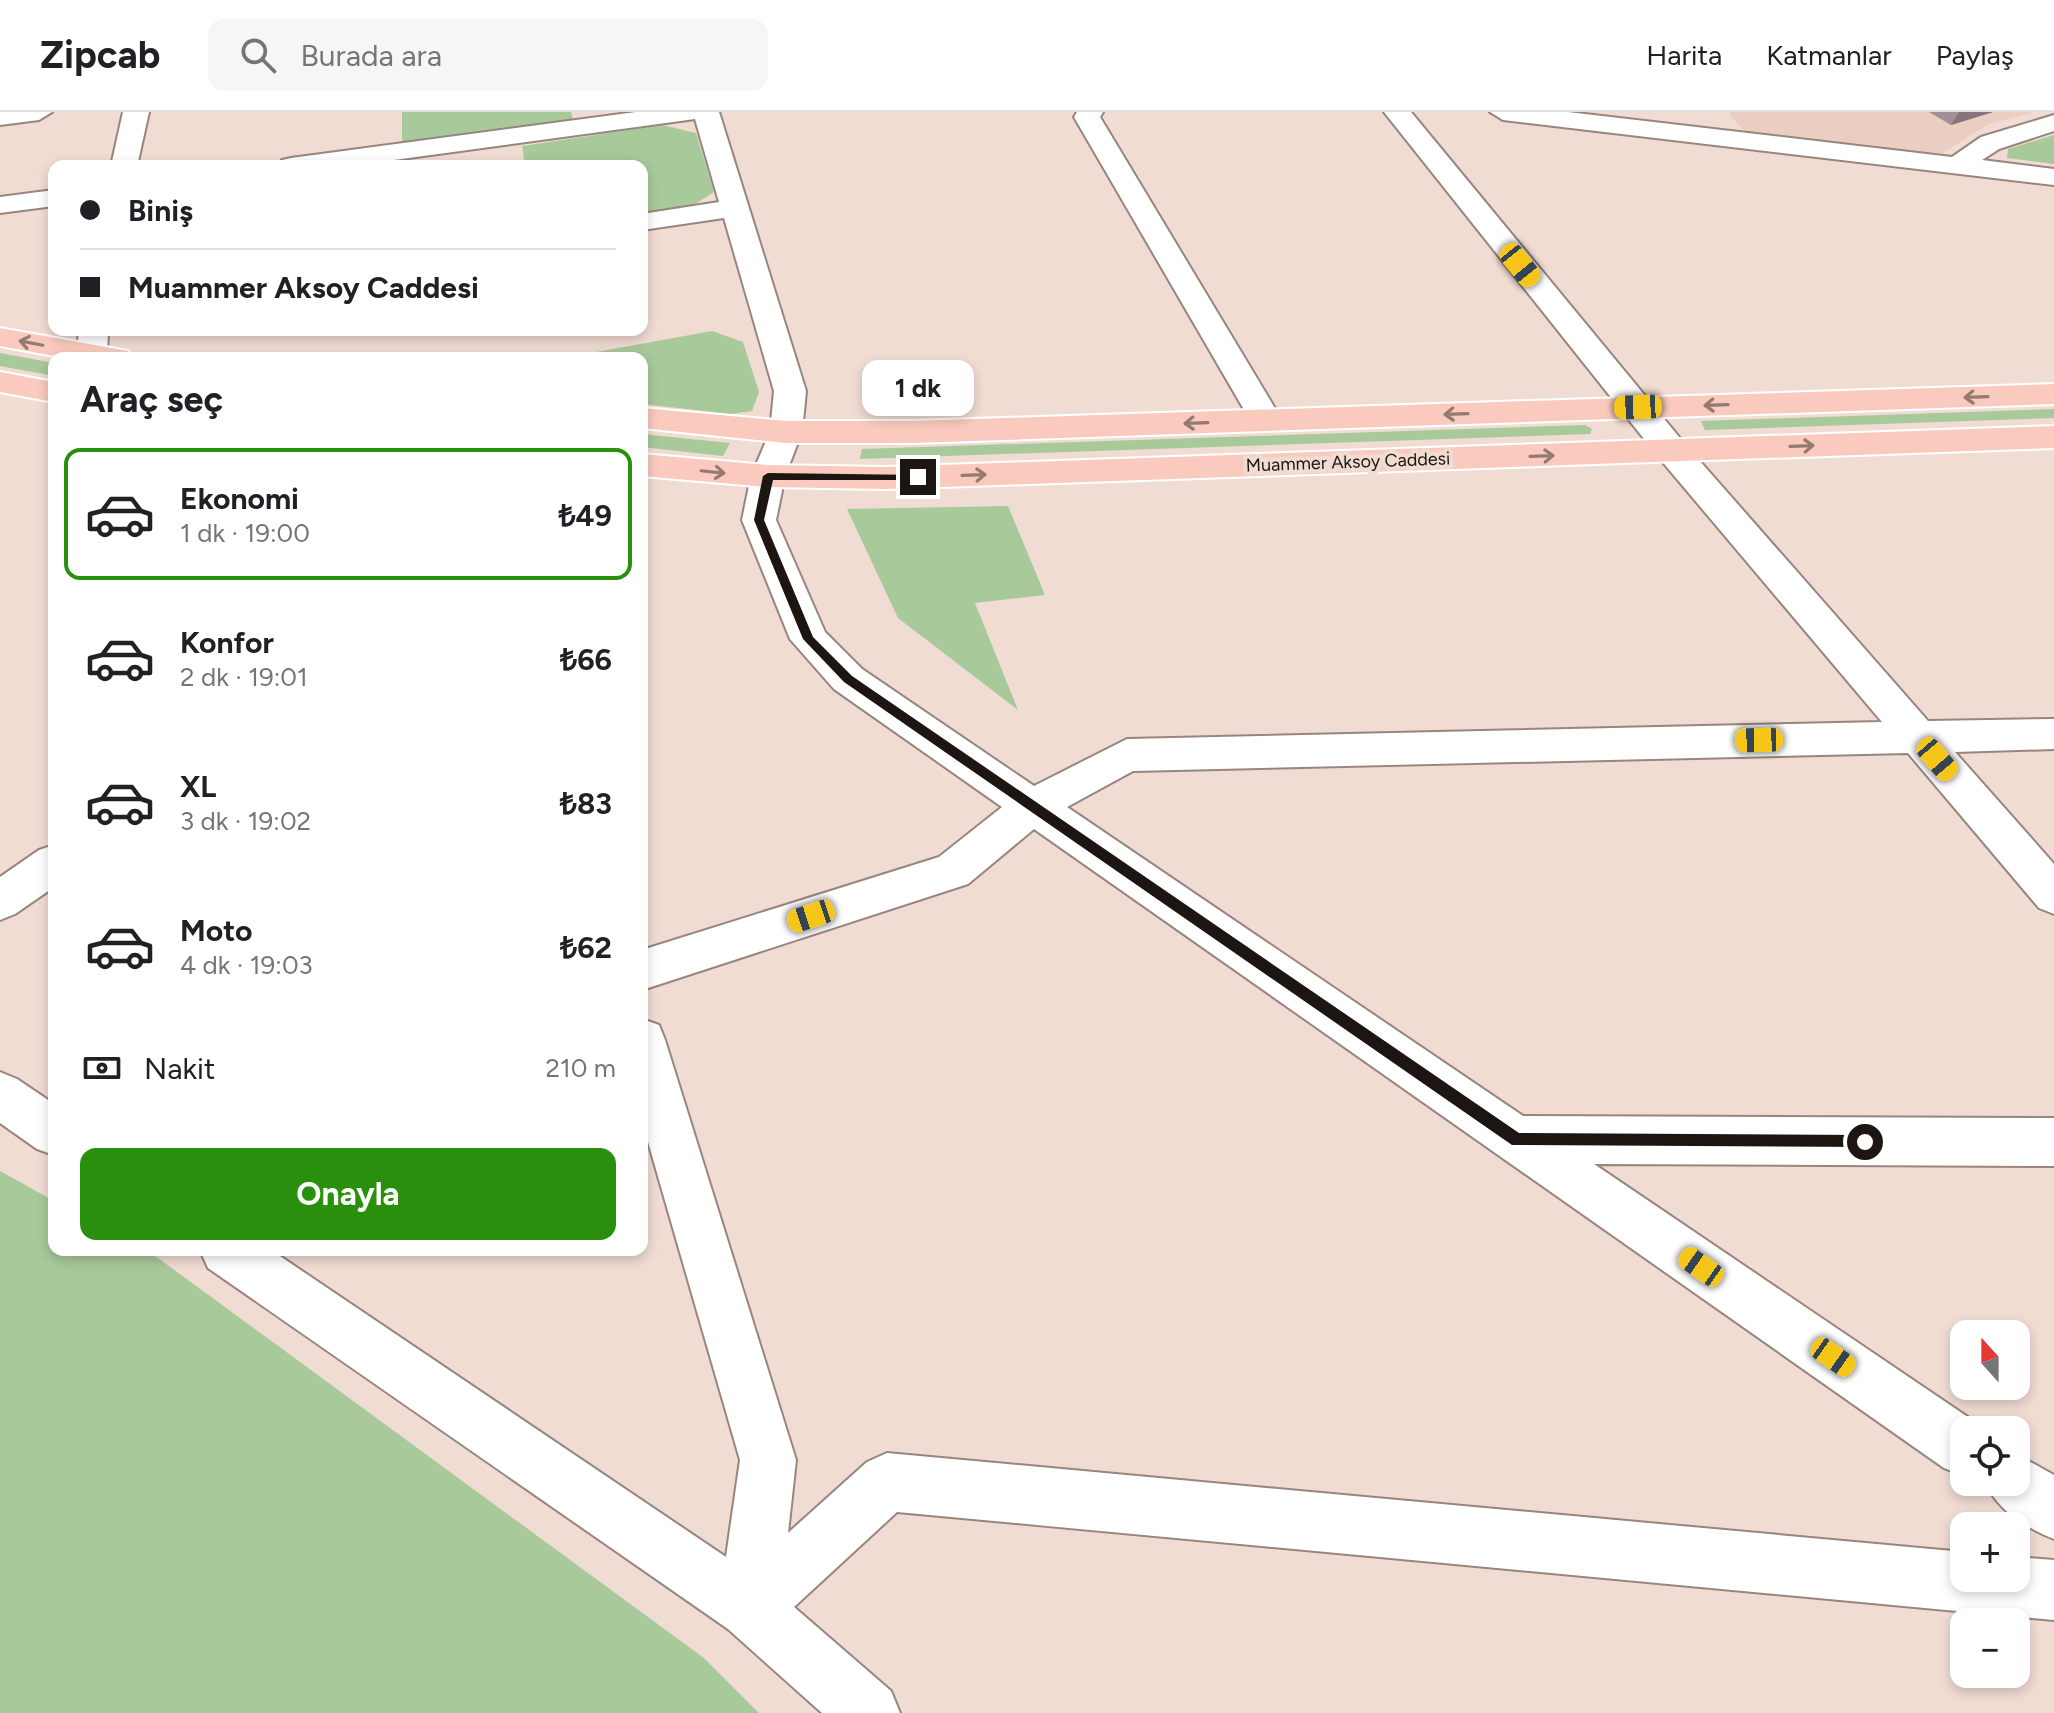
<!DOCTYPE html>
<html lang="tr">
<meta charset="utf-8">
<style>
body{margin:0;font-family:Figtree,sans-serif;background:#f6f6f6;color:#202124;height:100vh;display:flex;flex-direction:column;font-size:30px;white-space:nowrap}
*{box-sizing:border-box;margin:0}
p{font-size:26px;color:#757577}
.icon{flex:none;width:44px;height:44px;fill:none;stroke:currentColor;stroke-width:2;stroke-linecap:round;stroke-linejoin:round}
.map{position:relative;flex:1;overflow:hidden}
.details{position:absolute;left:48px;top:240px;width:600px;height:904px;display:flex;flex-direction:column;background:#fff;border-radius:16px;box-shadow:0 4px 12px #0003}
.details>*{flex:none}
.top-card{position:absolute;left:48px;top:48px;width:600px;height:176px;border-radius:16px;box-shadow:0 4px 12px #0003;display:grid;align-content:center;height:176px;padding:0 32px;background:#fff}
.needle{width:52px;rotate:339deg}
.fabs{position:absolute;left:1950px;top:1208px;display:grid;gap:16px}
.fabs a{display:grid;place-items:center;width:80px;height:80px;border-radius:16px;background:#fff;box-shadow:0 4px 12px #0003;font-size:40px}
.end{position:absolute;width:36px;height:36px;margin:-18px;border:10px solid #1c1512;background:#fff;box-shadow:0 0 0 4px #fff}
.from{border-radius:50%}
.bubble{position:absolute;height:56px;border-radius:16px;background:#fff;box-shadow:0 4px 12px #0003;font-size:26px;font-weight:700;line-height:56px;text-align:center}
.car{position:absolute;width:24px;height:48px;margin:-24px -12px;border-radius:10px;box-shadow:0 0 6px 2px #0007;background:linear-gradient(#f5c518 24%,#345 0 40%,#f5c518 0 76%,#345 0 86%,#f5c518 0)}
.top-card b{display:flex;align-items:center;gap:28px;height:76px;font-size:30px}
.top-card b+b{border-top:2px solid #e0e0e0}
.top-card i{width:20px;height:20px;background:#202124}
ul{padding:0;list-style:none}
li{display:flex;align-items:center;gap:24px;height:132px;margin:0 16px 12px;padding:0 16px;border:4px solid transparent;border-radius:16px}
li div{flex:1}
li b{display:block;font-size:30px}
li em{font-style:normal;font-weight:700}
li.active{border-color:#2a8f0d}
li>.icon{width:72px;height:72px;stroke-width:1.5}
h2{padding:0 32px;font-size:36px;line-height:96px}
.pay{display:flex;align-items:center;gap:20px;height:88px;padding:0 32px;font-size:30px}
.pay p{margin-inline-start:auto}
.primary-button{display:flex;gap:16px;margin-top:auto;padding:16px 32px}
.primary-button a{flex:1;height:92px;border-radius:16px;background:#2a8f0d;color:#fff;font-size:32px;font-weight:700;line-height:92px;text-align:center}
header{display:flex;align-items:center;gap:48px;box-sizing:border-box;height:112px;padding:0 40px;background:#fff;border-bottom:2px solid #e0e0e0}
header strong{font-size:38px}
nav{display:flex;gap:44px;margin-inline-start:auto;font-size:28px}
.search{width:560px;height:72px;background:#f6f6f6;display:flex;align-items:center;gap:20px;box-sizing:border-box;padding:0 28px;border-radius:16px;color:#757577;font-size:30px}
.map>svg:first-child{display:block}
.built{fill:#eacec1}
.green{fill:#a8c999}
.lines{fill:none;stroke-linecap:round;stroke-linejoin:round}
.minor-casing{stroke:#98857d;stroke-width:4}
.major-casing{stroke:#fff;stroke-width:4}
.minor{fill:#fff;fill-rule:evenodd}
.major{fill:#f9cabd;fill-rule:evenodd}
.wall{fill:#a29096}
.shaded-wall{fill:#84757a}
.oneway{stroke:#967970}
.route{fill:#1c1512}
.labels{text-anchor:middle;stroke-width:8;stroke-linejoin:round;paint-order:stroke}
.far-street-label{font-size:18px;fill:#1c1512;stroke:#f1dcd3}
</style>
<header>
<strong>Zipcab</strong>
<div class="search"><svg class="icon" aria-label="search" viewBox="0 0 24 24"><circle cx="10" cy="10" r="6"/><path d="M15 15l6 6"/></svg>Burada ara</div>
<nav><a>Harita</a><a>Katmanlar</a><a>Paylaş</a></nav>
</header>
<div class="map">
<svg width="2054" height="1601" viewBox="0 0 2054 1601">
<rect width="100%" height="100%" fill="#f1dcd3"/>
<path class="built" d="M1731 0H2033L1989 12 1941 42 1744 19 1729 2Z"/>
<path class="green" d="M402 0H571L573 8 402 31Z
M662 13 696 21 714 80 692 94 642 101V54H525L522 34Z
M2054 23V52L2007 46 2008 37Z
M712 219 743 230 759 280 752 299 731 302 642 292V246H563Z
M0 241 54 251V264L0 254Z
M2054 297V306L1705 318 1701 309Z
M1585 313 1592 317 1590 322 860 347 862 337Z
M642 322 730 331 723 344 642 335Z
M1008 394 1045 483 975 491 1018 598 898 506 847 397Z
M0 1059 54 1089V1138H143L158 1146 704 1546 759 1601H0Z"/>
<g class="lines">
<g class="minor-casing">
<path id="minor" d="M0 0H52L39 8 0 13Z
M123 0H149L137 54H111Z
M636 0H719L806 279 802 320 785 364 776 408 825 520 862 557 1034 674 1127 627 1882 610 1660 347 1384 0H1411L1684 331 1928 609 2054 607V637L1955 640 2054 752V802L2039 796 1908 641 1133 659 1067 695 1523 1004 2054 1006V1054L1594 1052 1984 1316 1964 1318V1364L1944 1356 1034 717 968 772 642 878V838L939 745 1002 695 834 577 790 527 742 408 751 364 770 320 774 279 724 106 642 118V102L719 90 695 7 350 54H278L282 48 291 46Z
M1077 0H1103L1100 5 1282 308 1278 315 1266 318 1254 315 1250 308 1074 5Z
M1490 0H1568L1952 45 1981 25 2054 3V19L1999 37 1982 48 2054 57V73L1503 8Z
M54 78V94L0 101V85Z
M78 218H108L107 246H79Z
M54 733V775L15 802 0 808V765L39 738Z
M642 907 659 913 665 928 796 1348 788 1421 867 1350 887 1341 1964 1440V1466H2016V1445L2054 1448V1508L897 1400 794 1495 891 1579 900 1601H822L728 1517 208 1156 200 1138H271L726 1445 740 1348 642 1009Z
M0 960 17 967 54 992V1043L37 1037 0 1011Z
M2016 1342 2054 1363V1427C2025 1415 1998 1399 1985 1370H2016Z"/>
</g>
<g class="major-casing">
<path id="major" d="M0 216 117 237 128 239 133 246H65L0 234Z
M0 260 54 270V290L0 280Z
M2054 272V292L913 331H786L642 316V296L786 309H913Z
M2054 314V336L886 377 768 375 642 364V342L768 353 886 355Z"/>
</g>
<use href="#minor" class="minor"/>
<use href="#major" class="major"/>
</g>
<path class="wall" d="M1929 0H1993L1951 13Z"/>
<path class="shaded-wall" d="M1959 0H1993L1951 13Z"/>
<defs><path id="oneway-shaft" d="M-6 0H5M1.5-3L5.5 0L1.5 3" fill="none" stroke-width="1.6" stroke-linecap="round" stroke-linejoin="round" transform="scale(2)"/></defs>
<g class="oneway">
<use href="#oneway-shaft" transform="translate(31 231) rotate(-169)"/>
<use href="#oneway-shaft" transform="translate(1976 285) rotate(178)"/>
<use href="#oneway-shaft" transform="translate(1716 293) rotate(178)"/>
<use href="#oneway-shaft" transform="translate(1456 302) rotate(178)"/>
<use href="#oneway-shaft" transform="translate(1196 311) rotate(178)"/>
<use href="#oneway-shaft" transform="translate(1802 334) rotate(-2)"/>
<use href="#oneway-shaft" transform="translate(1542 344) rotate(-2)"/>
<use href="#oneway-shaft" transform="translate(713 360) rotate(6)"/>
<use href="#oneway-shaft" transform="translate(974 363) rotate(-2)"/>
</g>
<path class="route" d="M768 361 921 363 918 368H773L764 408 813 525 852 564 1519 1021 1865 1023 1870 1025V1035L1512 1033 844 570 803 527 754 408 763 364Z"/>
<g class="labels">
<g class="far-street-label">
<text transform="translate(1348 350) rotate(-2)" y="6">Muammer Aksoy Caddesi</text>
</g>
</g>
</svg>
<div class="fabs">
<a><svg class="needle" viewBox="-14 -14 28 28"><path d="M0-13l5 13h-10z" fill="#e53935"/><path d="M0 13l5-13h-10z" fill="#757577"/></svg></a>
<a><svg class="icon" aria-label="locate" viewBox="0 0 24 24"><circle cx="12" cy="12" r="6"/><path d="M12 2v4M12 18v4M2 12h4M18 12h4"/></svg></a>
<a>+</a>
<a>−</a>
</div>
<i class="end from" style="left:1865px;top:1030px"></i>
<i class="end" style="left:918px;top:365px"></i>
<div class="bubble" style="left:862px;top:248px;width:112px">1 dk</div>
<i class="car" style="left:1520px;top:153px;rotate:141deg"></i>
<i class="car" style="left:1638px;top:295px;rotate:268deg"></i>
<i class="car" style="left:1759px;top:628px;rotate:269deg"></i>
<i class="car" style="left:1937px;top:647px;rotate:139deg"></i>
<i class="car" style="left:811px;top:804px;rotate:252deg"></i>
<i class="car" style="left:1701px;top:1155px;rotate:305deg"></i>
<i class="car" style="left:1833px;top:1245px;rotate:125deg"></i>
<div class="top-card">
<b><i class="from"></i>Biniş</b>
<b><i></i>Muammer Aksoy Caddesi</b>
</div>
<section class="details">
<h2>Araç seç</h2>
<ul>
<li class="active"><svg class="icon" aria-label="car" viewBox="0 0 24 24"><path d="M5 17H2v-5l4-1 3-4h7l3 4 3 1v5h-3M9 17h6M6 11h13"/><circle cx="7" cy="17" r="2"/><circle cx="17" cy="17" r="2"/></svg><div><b>Ekonomi</b><p>1 dk · 19:00</p></div><em>₺49</em></li>
<li><svg class="icon" aria-label="car" viewBox="0 0 24 24"><path d="M5 17H2v-5l4-1 3-4h7l3 4 3 1v5h-3M9 17h6M6 11h13"/><circle cx="7" cy="17" r="2"/><circle cx="17" cy="17" r="2"/></svg><div><b>Konfor</b><p>2 dk · 19:01</p></div><em>₺66</em></li>
<li><svg class="icon" aria-label="car" viewBox="0 0 24 24"><path d="M5 17H2v-5l4-1 3-4h7l3 4 3 1v5h-3M9 17h6M6 11h13"/><circle cx="7" cy="17" r="2"/><circle cx="17" cy="17" r="2"/></svg><div><b>XL</b><p>3 dk · 19:02</p></div><em>₺83</em></li>
<li><svg class="icon" aria-label="car" viewBox="0 0 24 24"><path d="M5 17H2v-5l4-1 3-4h7l3 4 3 1v5h-3M9 17h6M6 11h13"/><circle cx="7" cy="17" r="2"/><circle cx="17" cy="17" r="2"/></svg><div><b>Moto</b><p>4 dk · 19:03</p></div><em>₺62</em></li>
</ul>
<div class="pay"><svg class="icon" aria-label="cash" viewBox="0 0 24 24"><path d="M3 7h18v10H3z"/><circle cx="12" cy="12" r="2"/></svg>Nakit<p>210 m</p></div>
<div class="primary-button"><a>Onayla</a></div>
</section>
</div>
